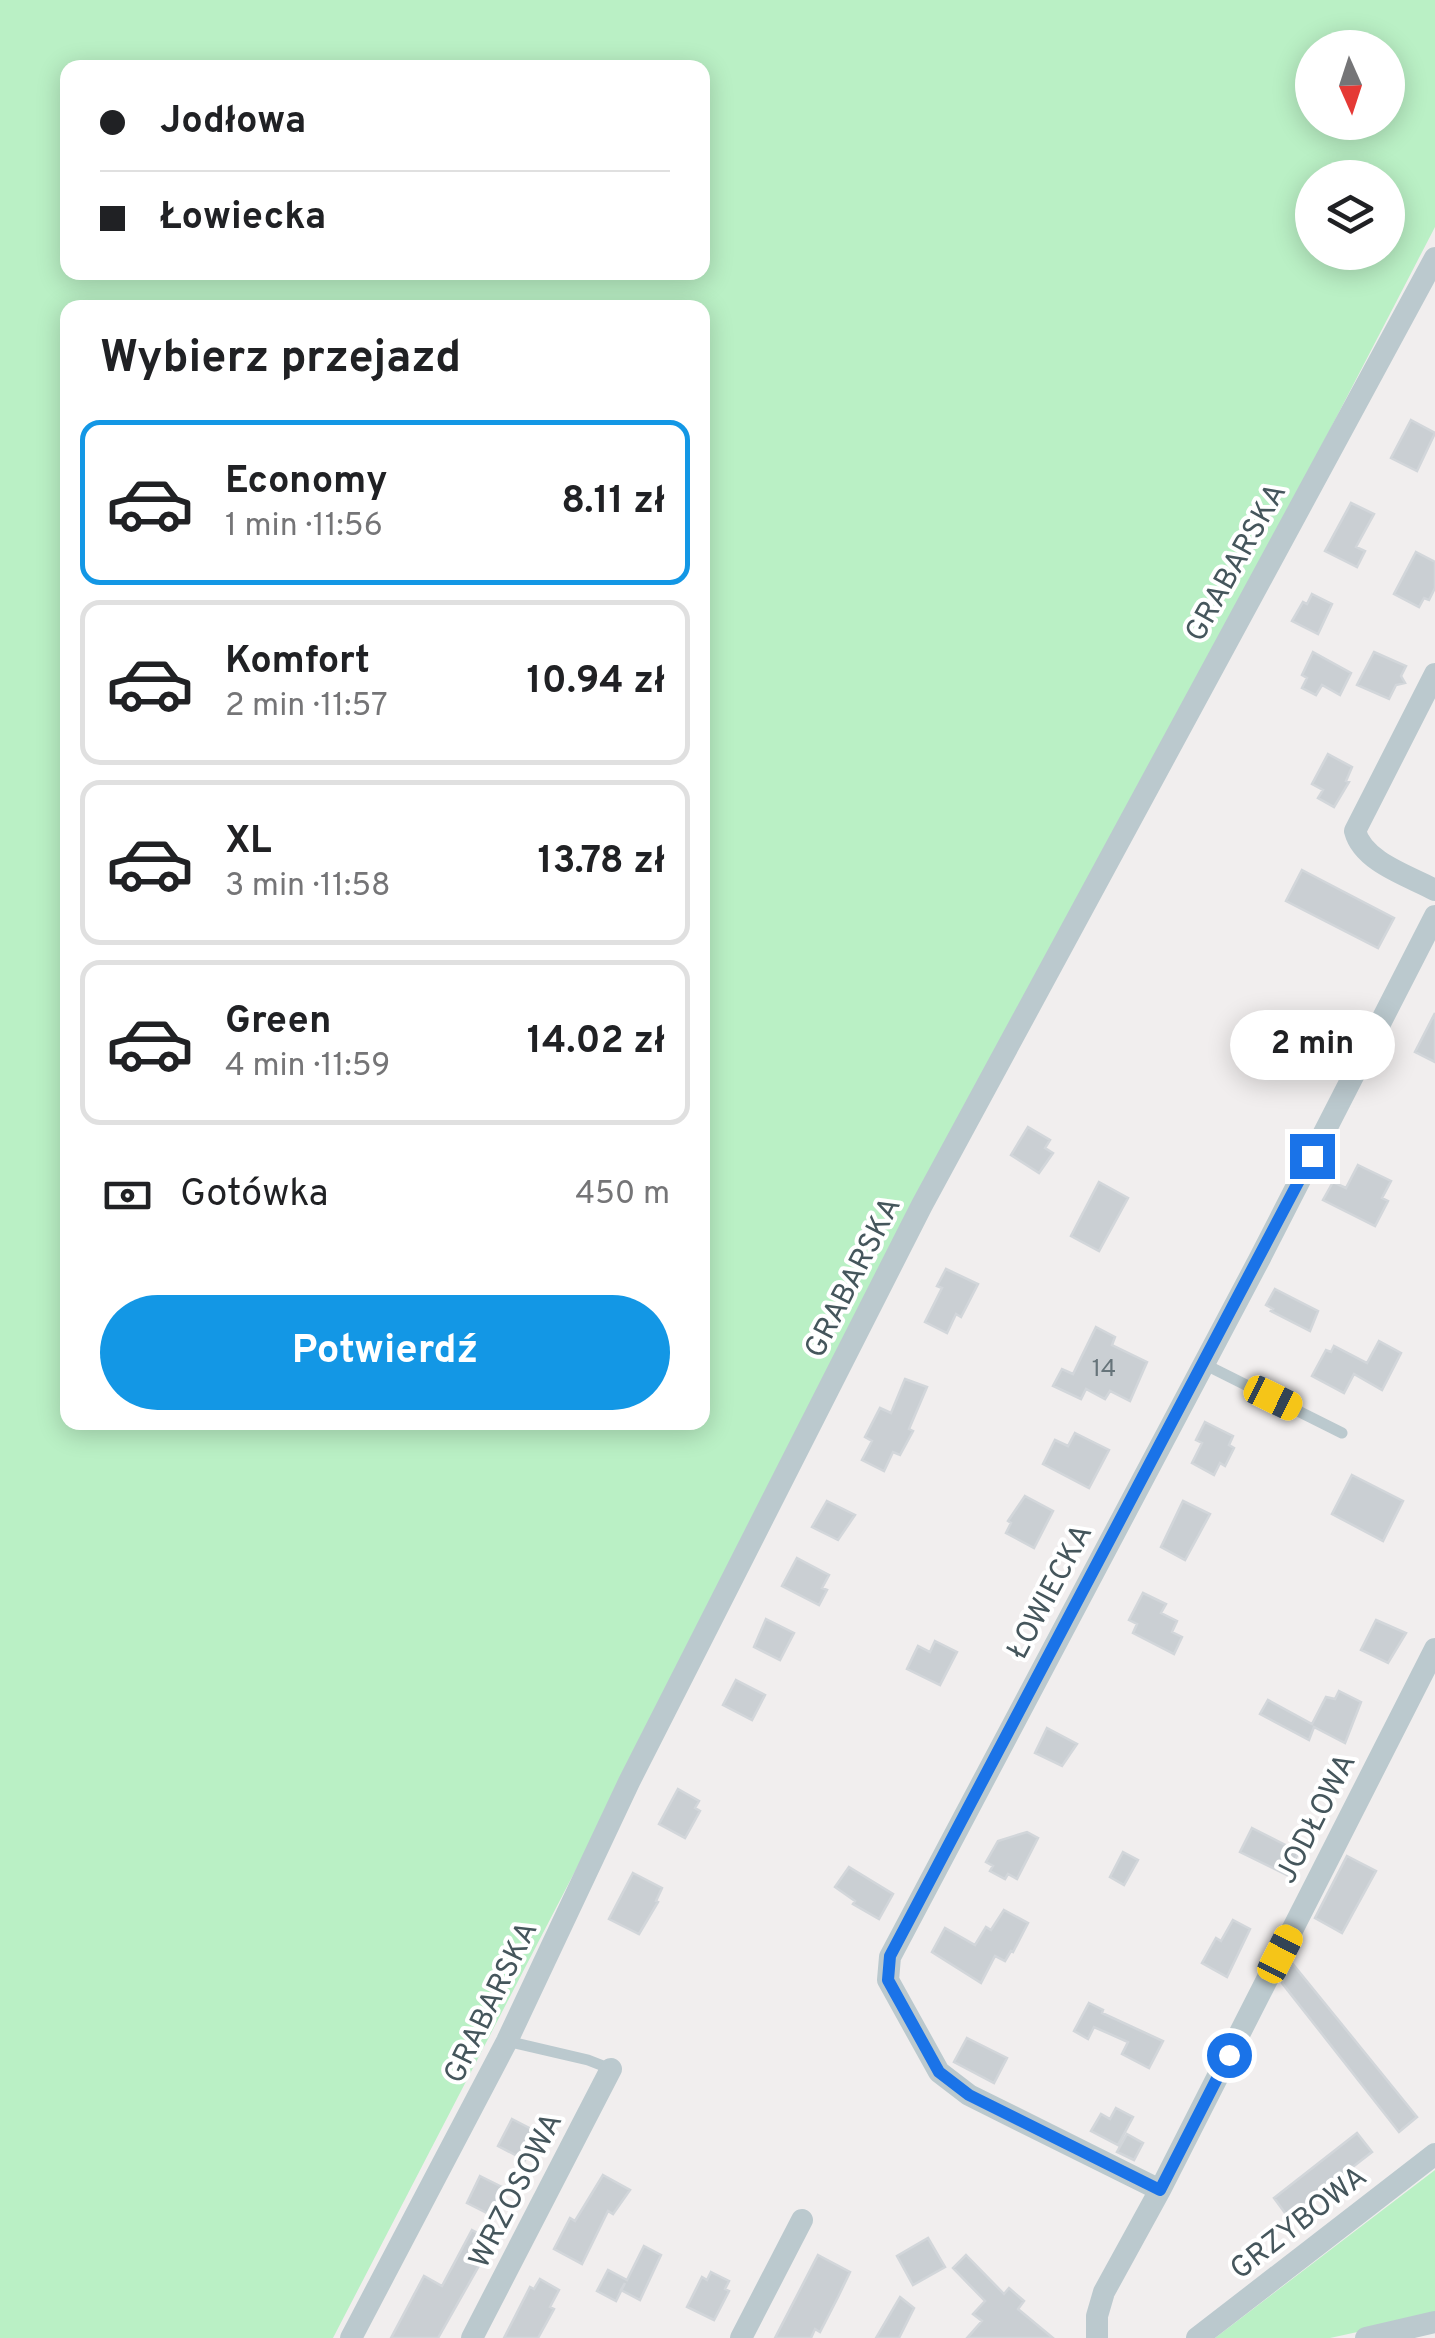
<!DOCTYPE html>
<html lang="pl">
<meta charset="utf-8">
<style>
body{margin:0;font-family:Overpass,sans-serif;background:#f2f2f2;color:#202124;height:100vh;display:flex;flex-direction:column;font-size:38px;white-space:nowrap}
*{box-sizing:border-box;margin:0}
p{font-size:32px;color:#757577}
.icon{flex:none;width:55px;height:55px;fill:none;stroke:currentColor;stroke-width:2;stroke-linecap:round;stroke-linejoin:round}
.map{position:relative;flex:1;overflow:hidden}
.side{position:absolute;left:60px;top:300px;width:650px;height:1130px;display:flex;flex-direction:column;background:#fff;border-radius:20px;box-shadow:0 5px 25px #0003}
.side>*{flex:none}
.hud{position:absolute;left:60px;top:60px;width:650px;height:220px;border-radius:20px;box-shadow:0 5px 25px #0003;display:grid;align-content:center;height:220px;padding:0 40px;background:#fff}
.needle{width:65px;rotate:177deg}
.fabs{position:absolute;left:1295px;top:30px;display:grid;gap:20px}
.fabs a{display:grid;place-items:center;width:110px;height:110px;border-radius:50%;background:#fff;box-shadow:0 5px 25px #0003;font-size:50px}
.end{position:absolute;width:45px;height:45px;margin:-22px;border:12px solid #1a73e8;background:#fff;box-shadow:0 0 0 5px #fff}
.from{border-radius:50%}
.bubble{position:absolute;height:70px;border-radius:35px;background:#fff;box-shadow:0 5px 25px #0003;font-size:32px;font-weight:700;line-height:70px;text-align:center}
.car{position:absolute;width:30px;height:60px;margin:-30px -15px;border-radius:12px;box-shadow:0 0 8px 2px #0007;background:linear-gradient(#f5c518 24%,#345 0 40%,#f5c518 0 76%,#345 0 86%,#f5c518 0)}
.hud b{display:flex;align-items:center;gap:35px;height:95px;font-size:38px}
.hud b+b{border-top:2px solid #e0e0e0}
.hud i{width:25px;height:25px;background:#202124}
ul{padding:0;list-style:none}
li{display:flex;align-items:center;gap:30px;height:165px;margin:0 20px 15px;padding:0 20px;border:5px solid #e0e0e0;border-radius:20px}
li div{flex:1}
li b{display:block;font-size:38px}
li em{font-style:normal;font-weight:700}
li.selected{border-color:#1397e5}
li>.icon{width:90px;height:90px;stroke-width:1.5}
h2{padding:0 40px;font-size:45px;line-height:120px}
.pay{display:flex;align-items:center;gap:25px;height:110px;padding:0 40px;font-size:38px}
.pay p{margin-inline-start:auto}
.cta{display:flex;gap:20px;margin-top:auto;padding:20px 40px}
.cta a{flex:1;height:115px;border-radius:60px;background:#1397e5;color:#fff;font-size:40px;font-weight:700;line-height:115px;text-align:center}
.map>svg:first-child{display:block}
.green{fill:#baf0c5;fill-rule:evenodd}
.building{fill:#cacfd3;stroke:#d2d6da;stroke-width:2.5}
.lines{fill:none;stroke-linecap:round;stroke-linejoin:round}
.lane{stroke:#bbc9ce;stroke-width:11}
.street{stroke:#bbc9ce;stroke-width:22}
.route{stroke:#1a73e8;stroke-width:12}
.labels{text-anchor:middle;stroke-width:8;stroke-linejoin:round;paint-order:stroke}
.number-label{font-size:25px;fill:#66747a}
.street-label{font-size:30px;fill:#45565c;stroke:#fff}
</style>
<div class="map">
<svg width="1435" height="2338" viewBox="0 0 1435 2338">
<rect width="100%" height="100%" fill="#f1eeee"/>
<path class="green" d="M0 0H1435V227L1279 528 910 1225 333 2338H0ZM1312 48H1388V122H1312ZM68 68H702V272H68ZM1312 178H1388V252H1312ZM68 308H702V1422H68Z
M1435 2170V2315L1330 2338H1215Z"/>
<path class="building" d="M1411 420 1435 433 1417 471 1391 458Z
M1351 503 1374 514 1356 547 1365 551 1357 567 1325 551Z
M1416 552 1435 562V588L1429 600 1424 598 1419 607 1394 594Z
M1312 594 1332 604 1318 634 1292 621 1303 602 1307 604Z
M1313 652 1351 673 1340 695 1322 685 1316 695 1302 688 1307 678 1302 675Z
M1374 652 1406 666 1401 676 1405 683 1396 685 1389 699 1357 685Z
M1328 754 1352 767 1346 781 1349 782 1334 807 1318 798 1323 790 1312 784Z
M1302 870 1394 918 1378 948 1286 901Z
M1435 1013V1062L1415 1052Z
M1028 1127 1050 1140 1045 1148 1053 1153 1039 1173 1011 1155Z
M1358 1165 1391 1181 1382 1198 1388 1201 1375 1226 1323 1200 1333 1182 1346 1188Z
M1099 1182 1128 1198 1099 1251 1071 1236Z
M946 1269 978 1284 961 1317 956 1314 947 1333 925 1322 942 1288 937 1286Z
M1275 1289 1318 1311 1310 1331 1271 1311 1273 1309 1266 1305Z
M1096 1327 1115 1337 1112 1345 1147 1362 1130 1401 1110 1391 1105 1399 1086 1389 1081 1399 1053 1386 1062 1369 1073 1374Z
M1379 1341 1401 1353 1382 1390 1354 1374 1344 1393 1312 1376 1326 1350 1331 1352 1334 1346 1367 1363Z
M905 1379 927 1387 909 1429 913 1431 900 1455 893 1452 884 1471 862 1460 872 1441 865 1437 880 1408 891 1413Z
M1205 1422 1233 1436 1229 1445 1234 1448 1225 1466 1220 1463 1214 1475 1192 1463 1202 1443 1196 1440Z
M1075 1433 1109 1450 1089 1488 1043 1464 1055 1440 1068 1446Z
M1352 1475 1403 1501 1383 1541 1332 1514Z
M1025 1496 1053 1511 1034 1548 1006 1533 1011 1523 1008 1521Z
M827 1501 855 1515 838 1540 812 1527Z
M1183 1501 1210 1514 1185 1560 1161 1547Z
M797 1558 829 1575 822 1588 827 1590 819 1605 782 1586Z
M1143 1593 1166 1604 1161 1613 1177 1621 1172 1632 1182 1637 1174 1654 1133 1633 1137 1624 1129 1620Z
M766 1619 794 1633 780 1660 754 1647Z
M1376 1620 1406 1633 1388 1663 1361 1650Z
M935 1641 957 1652 940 1685 907 1669 918 1646 930 1652Z
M736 1680 765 1695 752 1720 723 1705Z
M1339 1691 1361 1702 1345 1743 1314 1727 1309 1740 1260 1714 1268 1700 1312 1724 1326 1697 1335 1699Z
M1047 1728 1077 1744 1062 1766 1035 1753Z
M678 1789 699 1801 695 1808 700 1811 685 1838 659 1824Z
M1252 1828 1299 1852 1287 1875 1240 1852Z
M1027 1832 1038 1838 1017 1879 1008 1874 1005 1879 990 1871 993 1866 986 1862 998 1841Z
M1123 1852 1138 1860 1124 1885 1110 1877Z
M1347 1856 1376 1871 1342 1933 1315 1918Z
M849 1867 893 1894 879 1919 853 1904 855 1901 835 1887Z
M633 1873 662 1888 656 1901 658 1902 639 1934 609 1919Z
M1004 1910 1028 1923 1013 1952 1011 1951 1005 1961 995 1956 981 1983 932 1952 945 1928 975 1945 986 1927 991 1930Z
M1233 1920 1250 1929 1227 1977 1202 1963 1216 1938 1221 1941Z
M1292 1963 1417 2117 1399 2132 1282 1983Z
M1089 2003 1103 2010 1102 2013 1163 2041 1149 2068 1122 2054 1128 2042 1094 2027 1088 2039 1074 2031Z
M967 2038 1007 2058 994 2083 954 2062Z
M1116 2108 1133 2117 1118 2145 1091 2131 1101 2114 1110 2119Z
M512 2119 539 2133 525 2160 498 2146Z
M1357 2133 1372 2152 1288 2217 1274 2198Z
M1127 2134 1143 2143 1134 2160 1117 2152Z
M603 2175 630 2190 613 2214 608 2211 582 2264 554 2249 570 2218 575 2221Z
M480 2176 506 2189 493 2216 467 2203Z
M472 2230 493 2241 438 2338H391L424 2276 442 2286Z
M928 2238 945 2267 913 2285 897 2256Z
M644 2246 661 2255 640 2300 621 2290 625 2283 616 2301 597 2291 608 2270 627 2280Z
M818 2255 850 2272 838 2297 820 2332 815 2329 811 2338H775Z
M966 2255 1004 2294 1009 2288 1024 2301 1018 2309 1053 2338H967L982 2321 973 2314 985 2301 953 2268Z
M711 2272 729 2281 725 2289 729 2291 714 2320 687 2307 702 2277 707 2280Z
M540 2279 559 2290 550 2307 554 2309 538 2338H504L530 2287 534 2289Z
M900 2297 914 2308 899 2338H876Z"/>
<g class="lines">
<path class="lane" d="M1204 1364 1342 1433
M507 2041 588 2060 611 2069"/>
<path class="street" d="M1435 674 1355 831C1363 862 1409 876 1435 890
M1160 2190 969 2095 939 2072 888 1980 890 1957 1260 1258 1435 916
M351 2338 507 2041 629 1782 922 1205 1435 258
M472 2338 611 2069
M741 2338 802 2220
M1097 2338V2316L1104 2292 1160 2190 1435 1649
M1197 2338 1435 2154
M1366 2338 1435 2322"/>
</g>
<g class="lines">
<path class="route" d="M1229 2055 1160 2190 969 2095 939 2072 888 1980 890 1956 1312 1156"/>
</g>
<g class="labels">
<g class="number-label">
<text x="1104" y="1376">14</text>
</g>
<g class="street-label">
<text transform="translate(1235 562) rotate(-61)" y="10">GRABARSKA</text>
<text transform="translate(852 1277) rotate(-63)" y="10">GRABARSKA</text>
<text transform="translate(1049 1591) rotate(-62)" y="10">ŁOWIECKA</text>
<text transform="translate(1315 1818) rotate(-63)" y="10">JODŁOWA</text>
<text transform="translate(490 2002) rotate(-64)" y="10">GRABARSKA</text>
<text transform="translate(515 2190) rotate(-63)" y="10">WRZOSOWA</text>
<text transform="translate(1298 2222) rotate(-38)" y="10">GRZYBOWA</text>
</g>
</g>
</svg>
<div class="fabs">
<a><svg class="needle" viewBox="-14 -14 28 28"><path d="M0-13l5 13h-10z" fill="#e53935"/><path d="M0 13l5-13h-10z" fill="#757577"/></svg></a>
<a><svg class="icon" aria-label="layers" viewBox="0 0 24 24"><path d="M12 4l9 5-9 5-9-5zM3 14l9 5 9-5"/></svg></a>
</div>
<i class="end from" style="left:1229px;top:2055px"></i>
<i class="end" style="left:1312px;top:1156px"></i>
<div class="bubble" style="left:1230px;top:1010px;width:165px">2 min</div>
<i class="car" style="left:1273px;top:1398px;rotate:116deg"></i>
<i class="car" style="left:1280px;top:1954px;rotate:27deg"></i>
<div class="hud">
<b><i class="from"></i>Jodłowa</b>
<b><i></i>Łowiecka</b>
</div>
<section class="side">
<h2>Wybierz przejazd</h2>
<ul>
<li class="selected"><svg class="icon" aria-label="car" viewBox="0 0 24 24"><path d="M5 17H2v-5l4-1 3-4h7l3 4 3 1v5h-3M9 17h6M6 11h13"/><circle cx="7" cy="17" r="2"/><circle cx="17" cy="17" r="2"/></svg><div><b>Economy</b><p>1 min · 11:56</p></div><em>8.11 zł</em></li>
<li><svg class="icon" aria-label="car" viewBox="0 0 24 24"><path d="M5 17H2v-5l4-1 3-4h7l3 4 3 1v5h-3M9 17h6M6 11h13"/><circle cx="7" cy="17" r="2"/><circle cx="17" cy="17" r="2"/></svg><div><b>Komfort</b><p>2 min · 11:57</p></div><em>10.94 zł</em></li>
<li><svg class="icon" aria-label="car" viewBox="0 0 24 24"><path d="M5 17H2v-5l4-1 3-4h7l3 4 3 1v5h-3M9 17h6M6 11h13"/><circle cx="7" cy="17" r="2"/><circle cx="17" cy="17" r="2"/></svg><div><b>XL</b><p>3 min · 11:58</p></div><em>13.78 zł</em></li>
<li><svg class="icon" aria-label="car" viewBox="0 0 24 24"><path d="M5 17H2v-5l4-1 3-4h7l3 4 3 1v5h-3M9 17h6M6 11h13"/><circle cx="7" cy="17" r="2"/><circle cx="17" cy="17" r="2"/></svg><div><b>Green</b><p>4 min · 11:59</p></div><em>14.02 zł</em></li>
</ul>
<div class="pay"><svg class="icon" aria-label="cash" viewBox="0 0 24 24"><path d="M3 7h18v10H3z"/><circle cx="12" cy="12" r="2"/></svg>Gotówka<p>450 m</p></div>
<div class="cta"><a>Potwierdź</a></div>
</section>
</div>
